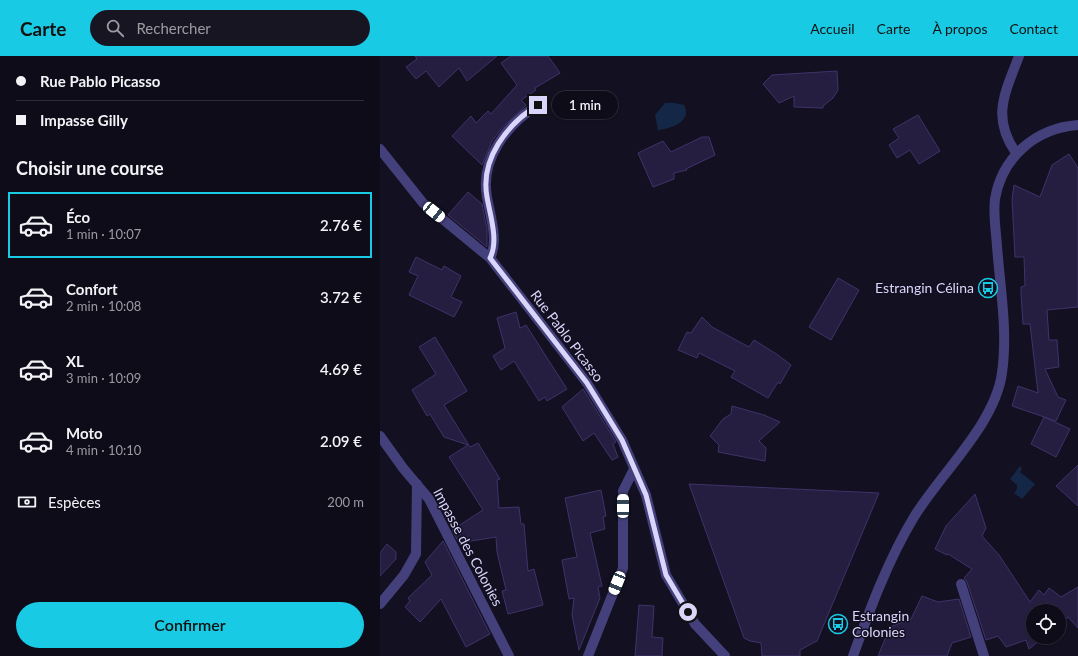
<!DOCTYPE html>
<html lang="fr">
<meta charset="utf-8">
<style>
body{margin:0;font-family:Lato,sans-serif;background:#171522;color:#f1f3f6;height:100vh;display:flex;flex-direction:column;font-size:15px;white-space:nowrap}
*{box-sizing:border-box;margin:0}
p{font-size:13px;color:#9b9ba2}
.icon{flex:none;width:22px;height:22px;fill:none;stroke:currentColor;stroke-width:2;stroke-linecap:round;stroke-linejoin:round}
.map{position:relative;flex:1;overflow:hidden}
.sheet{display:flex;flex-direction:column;background:#0e0c19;width:380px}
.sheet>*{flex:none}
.guide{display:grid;align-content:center;height:88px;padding:0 16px;background:#0e0c19}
.tools{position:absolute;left:646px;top:548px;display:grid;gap:8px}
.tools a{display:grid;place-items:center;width:40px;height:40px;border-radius:50%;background:#0e0c19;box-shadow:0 1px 3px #0004,0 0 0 1px #2e2c38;font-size:20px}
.end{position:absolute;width:18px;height:18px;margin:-9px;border:5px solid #dad5fa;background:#111;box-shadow:0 0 0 2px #111}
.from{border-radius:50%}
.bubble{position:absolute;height:28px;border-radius:14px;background:#0e0c19;box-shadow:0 1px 3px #0004,0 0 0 1px #2e2c38;font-size:13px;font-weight:600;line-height:28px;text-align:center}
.car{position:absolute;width:12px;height:24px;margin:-12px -6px;border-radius:5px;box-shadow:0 0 3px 1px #0007;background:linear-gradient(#fff 24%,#345 0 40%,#fff 0 76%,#345 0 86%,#fff 0)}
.guide b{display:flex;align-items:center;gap:14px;height:38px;font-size:15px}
.guide b+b{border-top:1px solid #2e2c38}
.guide i{width:10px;height:10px;background:#f1f3f6}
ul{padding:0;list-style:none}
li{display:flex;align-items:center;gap:12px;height:66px;margin:0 8px 6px;padding:0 8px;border:2px solid transparent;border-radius:0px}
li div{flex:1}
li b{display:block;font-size:15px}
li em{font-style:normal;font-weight:600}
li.on{border-color:#18cae3}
li>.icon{width:36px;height:36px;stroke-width:1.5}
h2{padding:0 16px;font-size:18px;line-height:48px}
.pay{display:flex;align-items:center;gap:10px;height:44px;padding:0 16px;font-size:15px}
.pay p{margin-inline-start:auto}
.action{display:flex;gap:8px;margin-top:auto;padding:8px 16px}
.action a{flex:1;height:46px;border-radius:24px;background:#18cae3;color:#111;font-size:16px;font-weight:600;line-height:46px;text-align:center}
header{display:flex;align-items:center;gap:24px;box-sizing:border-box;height:56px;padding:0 20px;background:#18cae3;color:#111}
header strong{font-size:19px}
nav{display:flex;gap:22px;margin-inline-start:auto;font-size:14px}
.search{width:280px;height:36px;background:#171522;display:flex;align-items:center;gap:10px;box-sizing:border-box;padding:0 14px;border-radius:22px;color:#9b9ba2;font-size:15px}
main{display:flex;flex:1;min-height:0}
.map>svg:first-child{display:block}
.water{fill:#152747}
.building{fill:#261e40;stroke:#3f336a}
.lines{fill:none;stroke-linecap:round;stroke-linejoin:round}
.minor{stroke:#44407b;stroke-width:10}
.route{stroke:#dad5fa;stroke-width:5}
.labels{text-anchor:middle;stroke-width:3;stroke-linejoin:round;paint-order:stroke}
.poi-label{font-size:14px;fill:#dad5fa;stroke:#131021;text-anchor:end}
.street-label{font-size:14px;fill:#dad5fa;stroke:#131021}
</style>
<header>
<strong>Carte</strong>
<div class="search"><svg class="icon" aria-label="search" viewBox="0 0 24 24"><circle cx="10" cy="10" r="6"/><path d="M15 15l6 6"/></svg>Rechercher</div>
<nav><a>Accueil</a><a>Carte</a><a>À propos</a><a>Contact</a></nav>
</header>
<main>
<section class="sheet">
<div class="guide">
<b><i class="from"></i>Rue Pablo Picasso</b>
<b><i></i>Impasse Gilly</b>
</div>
<h2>Choisir une course</h2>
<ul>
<li class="on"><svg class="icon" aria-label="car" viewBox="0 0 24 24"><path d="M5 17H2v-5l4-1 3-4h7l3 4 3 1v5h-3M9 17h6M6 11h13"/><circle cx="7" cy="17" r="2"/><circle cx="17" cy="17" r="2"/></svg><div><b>Éco</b><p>1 min · 10:07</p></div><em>2.76 €</em></li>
<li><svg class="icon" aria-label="car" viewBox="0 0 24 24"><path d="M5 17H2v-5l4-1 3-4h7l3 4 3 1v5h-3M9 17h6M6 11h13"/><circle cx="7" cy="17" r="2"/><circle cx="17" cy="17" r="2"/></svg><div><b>Confort</b><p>2 min · 10:08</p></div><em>3.72 €</em></li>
<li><svg class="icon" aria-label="car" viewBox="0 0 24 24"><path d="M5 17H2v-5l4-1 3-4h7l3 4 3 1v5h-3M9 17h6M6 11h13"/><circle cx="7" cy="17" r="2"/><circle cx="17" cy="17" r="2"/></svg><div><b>XL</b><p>3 min · 10:09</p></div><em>4.69 €</em></li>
<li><svg class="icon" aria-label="car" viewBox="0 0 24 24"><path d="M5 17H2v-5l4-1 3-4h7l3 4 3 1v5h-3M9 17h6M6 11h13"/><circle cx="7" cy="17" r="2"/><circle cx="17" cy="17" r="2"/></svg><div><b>Moto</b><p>4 min · 10:10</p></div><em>2.09 €</em></li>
</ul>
<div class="pay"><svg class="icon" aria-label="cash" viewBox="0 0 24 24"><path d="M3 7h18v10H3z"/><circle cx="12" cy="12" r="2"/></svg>Espèces<p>200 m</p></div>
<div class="action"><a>Confirmer</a></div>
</section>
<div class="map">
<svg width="698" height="600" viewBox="0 0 698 600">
<rect width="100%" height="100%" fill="#131021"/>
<path class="water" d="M285 47H295L304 49C313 66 290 73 278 74L275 59Z
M640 410 642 412 640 416 655 428 642 443 634 437 637 433V429L630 423Z"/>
<path class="building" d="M35 0H117L87 25 79 12 59 31 46 15 36 23 26 11 37 3Z
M131 0H168L180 17 155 32 156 34 141 44 146 49 121 73 112 85 102 109 72 80 91 60 96 67 108 55 111 58 137 29 121 7Z
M457 15 458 34 453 42 443 50V52L414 51V40L399 47 383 28 392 19Z
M538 59 560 95 539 108 530 94 517 102 509 89 519 82 513 73Z
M322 81H329L335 99 306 113 307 114 294 117V123L273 131 258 97 283 85 291 96Z
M689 98 698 112V251L667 254 669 284H677L679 311 665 313 678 341 686 344 676 365 632 350 638 330 658 337 650 268H643L641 237V231L645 230 644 201H635L632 143 634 129 660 141 672 109Z
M88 136 102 148 107 173V191L68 159Z
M36 201 62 214 64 210 81 220 71 241 82 246 74 261 29 239 38 220 29 216Z
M458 222 479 234 451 284 429 271Z
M136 256 140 272 146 269 187 333 167 345 165 341 159 345 134 305 121 314 113 300 125 292 117 262Z
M322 261 332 271 369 291 374 284 398 299 411 309 400 328 398 326 388 342 351 321 355 315 319 297 317 302 298 294 307 276 311 277Z
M55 281 87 335 64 349 90 391 98 387 120 423 117 424 119 452 139 451 141 468H144L148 515 154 513 163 549 128 558 122 535 126 534 117 496 116 481 79 487 72 474 103 454 69 401 88 389 64 381 50 358 47 360 32 334 56 318 39 291Z
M203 333 236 386 233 388 238 401 232 404 214 377 203 385 182 351Z
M352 350 384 359 400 366 379 385 386 392 385 405 338 396 339 389 330 380 343 363 351 358Z
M664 361 690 373 676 401 651 388Z
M698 409V450L676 430Z
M309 428 499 437 437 585 420 594V600H382L381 587 370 585 364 582Z
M221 434 226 460 223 461 225 473 210 477 222 530 218 531 220 542 199 594 192 559 194 542 189 543 182 504 197 501 185 442Z
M595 438 606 472 602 480 619 499 650 546 659 534 664 539 669 532 681 541 698 531V572L688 561 679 569V555H653V581H664L649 593 646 584 626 591 618 580 606 584 587 526 584 522 592 513 568 498 567 499 555 493 566 470Z
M63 485 110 578 86 591 61 543 40 566 25 551 30 545 28 542 52 519 45 506Z
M7 488 16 496V503L0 520V497Z
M542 540 558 546 579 543 591 581 572 587 567 600H498L510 571 531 563Z
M259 549 274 550 272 581 283 582 282 600H255Z"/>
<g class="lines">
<path class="minor" d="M0 93 43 147 110 202 207 327 242 384 266 439 286 519 315 568 345 600
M636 97C611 61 625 37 639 0
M110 202C119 185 110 159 107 141 100 103 127 68 158 49
M0 380 23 412 49 443 129 600
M581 528 604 600
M0 548 24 519 36 498 37 428
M208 600 243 512V435L254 413
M473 600C490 553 508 504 534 461 561 417 615 368 622 317 628 275 620 231 617 190 616 175 613 158 615 143 622 101 656 72 698 69"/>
</g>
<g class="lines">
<path class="route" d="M158 49C127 68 100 103 107 141 110 159 119 185 110 202L207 327 242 384 266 439 286 519 308 556"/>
</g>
<defs>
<g id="bus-ring" transform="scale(1)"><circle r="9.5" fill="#131021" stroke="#18cae3" stroke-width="1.5"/><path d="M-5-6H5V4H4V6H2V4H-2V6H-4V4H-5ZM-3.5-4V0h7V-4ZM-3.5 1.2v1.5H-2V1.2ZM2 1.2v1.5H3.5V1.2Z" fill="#18cae3"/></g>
</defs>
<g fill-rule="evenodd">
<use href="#bus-ring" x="608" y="232"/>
<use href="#bus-ring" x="458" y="568"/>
</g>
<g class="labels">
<g class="poi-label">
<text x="594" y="237">Estrangin Célina</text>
<text x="472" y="565" text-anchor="start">Estrangin<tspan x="472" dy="16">Colonies</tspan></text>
</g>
<g class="street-label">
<text transform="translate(187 280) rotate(53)" y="5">Rue Pablo Picasso</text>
<text transform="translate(88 491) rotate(62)" y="5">Impasse des Colonies</text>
</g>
</g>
</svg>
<div class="tools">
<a><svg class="icon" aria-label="locate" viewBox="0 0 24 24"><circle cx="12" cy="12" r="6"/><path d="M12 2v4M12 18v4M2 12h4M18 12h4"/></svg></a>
</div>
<i class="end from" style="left:308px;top:556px"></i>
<i class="end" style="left:158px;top:49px"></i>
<div class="bubble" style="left:172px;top:35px;width:66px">1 min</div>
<i class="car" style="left:54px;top:156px;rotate:129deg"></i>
<i class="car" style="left:243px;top:450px;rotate:0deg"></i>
<i class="car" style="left:237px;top:527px;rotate:202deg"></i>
</div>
</main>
